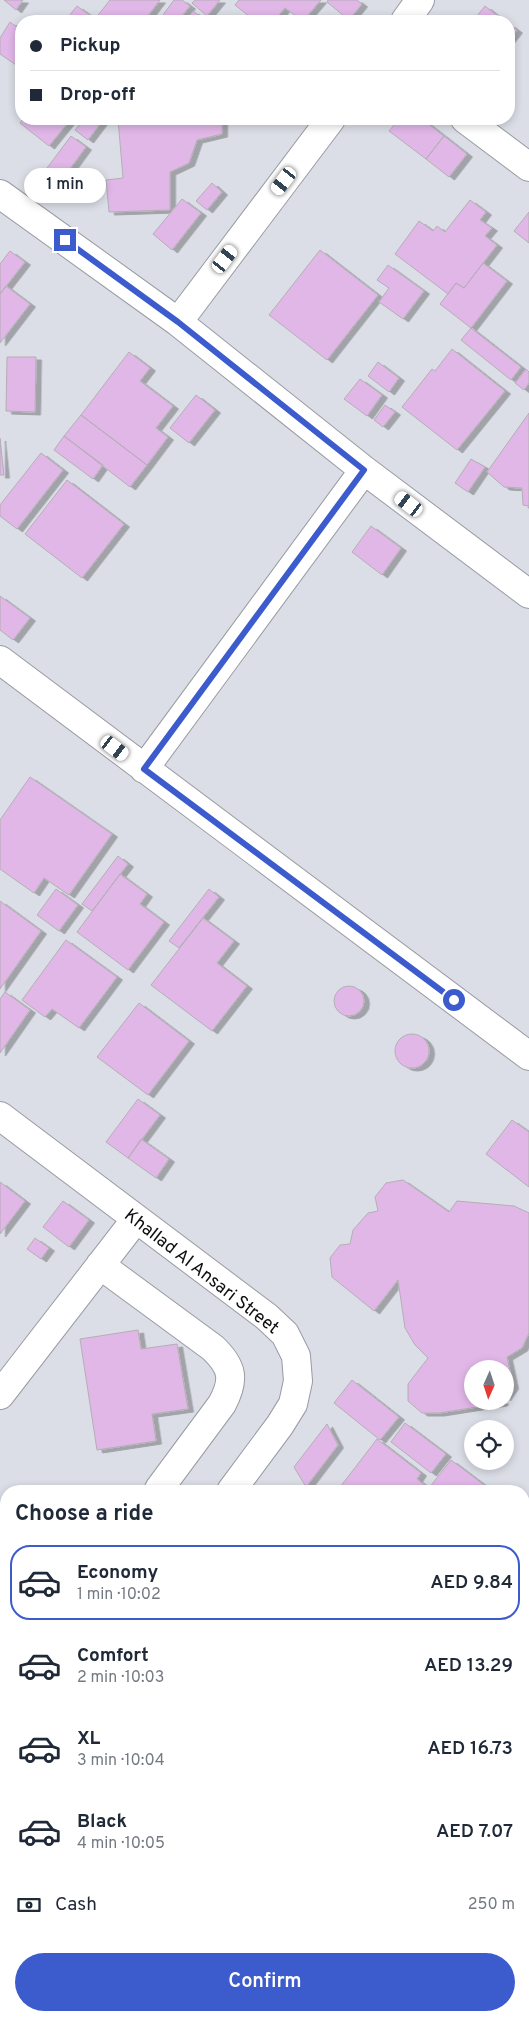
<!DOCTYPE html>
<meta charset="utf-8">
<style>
body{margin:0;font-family:Overpass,sans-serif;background:#f6f6f7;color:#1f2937;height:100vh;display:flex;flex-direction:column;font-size:19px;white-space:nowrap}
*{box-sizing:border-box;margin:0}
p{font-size:16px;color:#747a83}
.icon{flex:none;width:28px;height:28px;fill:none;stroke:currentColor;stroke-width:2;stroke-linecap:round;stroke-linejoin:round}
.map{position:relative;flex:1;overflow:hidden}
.drawer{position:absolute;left:0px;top:1485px;width:530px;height:536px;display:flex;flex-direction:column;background:#fff;border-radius:20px 20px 0 0;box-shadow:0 2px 8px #0003}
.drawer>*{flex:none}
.guide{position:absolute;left:15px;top:15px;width:500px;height:110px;border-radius:20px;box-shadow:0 2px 8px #0003;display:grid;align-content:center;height:110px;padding:0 15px;background:#fff}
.needle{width:32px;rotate:183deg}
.controls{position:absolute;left:464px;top:1360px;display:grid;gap:10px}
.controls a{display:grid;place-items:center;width:50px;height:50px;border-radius:50%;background:#fff;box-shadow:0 2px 8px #0003;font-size:25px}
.end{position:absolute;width:22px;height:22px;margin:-11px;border:6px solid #3c5bcd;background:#fff;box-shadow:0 0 0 2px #fff}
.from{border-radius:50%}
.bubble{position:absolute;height:35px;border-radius:18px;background:#fff;box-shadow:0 2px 8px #0003;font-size:16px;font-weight:600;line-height:35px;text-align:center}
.car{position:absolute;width:15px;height:30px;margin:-15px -8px;border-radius:6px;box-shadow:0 0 4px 1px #0007;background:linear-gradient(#fff 24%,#345 0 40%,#fff 0 76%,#345 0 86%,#fff 0)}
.guide b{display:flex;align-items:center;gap:18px;height:48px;font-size:19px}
.guide b+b{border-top:1px solid #e0e1e3}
.guide i{width:12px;height:12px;background:#1f2937}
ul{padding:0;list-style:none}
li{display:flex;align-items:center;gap:15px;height:75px;margin:0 10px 8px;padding:0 5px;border:2px solid transparent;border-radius:20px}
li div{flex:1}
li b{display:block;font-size:19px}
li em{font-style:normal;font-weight:600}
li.current{border-color:#3c5bcd}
li>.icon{width:45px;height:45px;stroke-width:1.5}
h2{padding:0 15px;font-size:22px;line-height:60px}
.pay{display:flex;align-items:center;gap:12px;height:55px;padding:0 15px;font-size:19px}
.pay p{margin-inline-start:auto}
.button{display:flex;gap:10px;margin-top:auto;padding:10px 15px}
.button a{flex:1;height:58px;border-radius:30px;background:#3c5bcd;color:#fff;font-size:20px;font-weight:600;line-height:58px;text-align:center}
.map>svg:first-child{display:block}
.building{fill:#e1b7e8;stroke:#b4aeb5;filter:url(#shadow)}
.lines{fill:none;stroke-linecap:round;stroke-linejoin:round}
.minor-casing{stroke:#989ba3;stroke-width:30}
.major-casing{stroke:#fff;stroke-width:30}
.minor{stroke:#fff;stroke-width:28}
.major{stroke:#efbac8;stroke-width:28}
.route{stroke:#3c5bcd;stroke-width:6}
.labels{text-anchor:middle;stroke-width:4;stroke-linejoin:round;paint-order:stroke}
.street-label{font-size:18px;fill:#0d0e10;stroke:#fff}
</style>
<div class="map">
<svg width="529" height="2021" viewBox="0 0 529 2021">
<defs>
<filter id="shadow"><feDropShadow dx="5.5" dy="3" stdDeviation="0" flood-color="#0004"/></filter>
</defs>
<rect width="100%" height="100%" fill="#dbdee6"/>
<path class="building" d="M4 0H23L16 10Z
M110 0H160L144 21H65L77 6 95 19Z
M174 0H182L190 6 178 21H163L160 19Z
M195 0H220L207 16 192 3Z
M239 0H321L303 21 285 8 274 21H255L235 5Z
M328 0H357L362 4 349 20 327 2Z
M485 6 504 21H473Z
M193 11 206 21H186Z
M10 22 21 30V63L19 67 0 54V38Z
M509 24 517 30 509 40Z
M23 119H71L49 146 20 123Z
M84 119H104L88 140 75 130Z
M118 119H222V134L197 140 189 163 170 172V210L109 212 106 180 123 178Z
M399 119H422L444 136 426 159 389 131Z
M71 136 86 147 67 173 77 180 69 191 44 172Z
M444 136 467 154 449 177 426 159Z
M212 183 222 192 207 210 196 201Z
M182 199 201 213 172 250 153 234Z
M470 200 486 212 480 220 492 228 485 236 497 245 464 288 456 283 448 294 395 254 419 221 433 231 437 226 445 232Z
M529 212V243L514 231Z
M320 250 378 295 327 360 269 315Z
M10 251 25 262 0 294V264Z
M483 263 507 281 471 328 440 304 456 283 464 288Z
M388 265 424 291 403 319 379 302 389 288 377 280Z
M6 286 30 304 0 343V294Z
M471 328 521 367 511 380 461 340Z
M452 349 505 391 457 450 402 407 432 369 435 371Z
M129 352 150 368 140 381 173 406 156 428 168 437 147 465 81 415Z
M7 357H36L35 412 6 411Z
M378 362 399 378 389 392 368 376Z
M526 369 529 372V383L524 390 515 383Z
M360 379 382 395 367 416 344 399Z
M196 395 215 410 189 443 170 428Z
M385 405 395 412 383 427 374 420Z
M529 413V506L523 505 522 488 504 487 487 472Z
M81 415 147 465 130 487 64 436Z
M64 436 103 465 93 479 54 450Z
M0 438 4 475H0Z
M41 453 63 470 17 529 0 516V505Z
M471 459 485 467 468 492 455 483Z
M67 480 124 524 82 578 25 534Z
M371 526 401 548 382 575 352 552Z
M0 596 30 618 13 640 0 630Z
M30 777 112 834 69 895 44 878 34 893 0 869V820Z
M118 856 128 864 92 911 82 904Z
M120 874 147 894 140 904 164 922 128 970 77 932Z
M56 889 78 905 59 931 37 915Z
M209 889 219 897 179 948 169 941Z
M0 901 41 931 0 989Z
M203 918 234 941 217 963 247 986 212 1031 151 985Z
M66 940 117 977 79 1028 52 1009 45 1017 22 1000Z
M334 1001a15 15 0 1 1 30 0a15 15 0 1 1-30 0Z
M5 992 30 1010 0 1053V999Z
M139 1003 189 1041 148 1095 97 1057Z
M395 1051a17 17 0 1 1 34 0a17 17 0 1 1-34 0Z
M138 1099 160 1115 128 1158 106 1142Z
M512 1120 529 1132V1187L486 1154Z
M141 1139 169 1159 156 1178 128 1158Z
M403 1180 449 1212 457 1201 514 1206 529 1213V1333L522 1348 507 1357 513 1386 505 1398V1369H472V1401H503L502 1403 439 1413H422L408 1401V1384L428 1358 415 1345 405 1328 398 1280 374 1311 332 1277 330 1258 340 1245 350 1244 353 1230 368 1213 378 1211 375 1197 386 1183Z
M0 1182 25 1201 0 1234Z
M63 1201 89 1220 69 1247 43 1227Z
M35 1238 49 1248 41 1259 27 1249Z
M138 1330 141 1349 177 1344 188 1409 152 1414 156 1441 97 1450 80 1339Z
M352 1380 399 1417 380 1440 334 1403Z
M405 1423 446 1454 431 1473 391 1442Z
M327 1424 338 1445 306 1487 294 1467Z
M377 1439 421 1473 417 1479 432 1491H337Z
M451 1460 492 1491H432L429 1488Z
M0 1660 6 1664V1672L0 1680Z
M0 1959 6 1964V1986L2 1991 0 1989Z"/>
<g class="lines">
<g class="minor-casing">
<path id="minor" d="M405 21 420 0
M465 119 529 167
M0 194 178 322 364 470 529 594
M178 322 331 119
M0 660 529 1056
M144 769 364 470
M0 1116 267 1317 285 1334 296 1356 298 1381 293 1404 280 1425 231 1491
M100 1265 213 1348C233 1367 235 1380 222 1404L159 1489
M0 1395 136 1219
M524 1703 529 1707
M0 1804 6 1796
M0 1902 6 1907
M150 2015 158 2021"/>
</g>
<g class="major-casing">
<path id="major" d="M524 1852 529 1846
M388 2021 392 2015"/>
</g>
<use href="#minor" class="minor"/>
<use href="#major" class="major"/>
</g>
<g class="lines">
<path class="route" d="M65 240 178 322 364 470 144 769 454 1000"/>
</g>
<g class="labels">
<g class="street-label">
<text transform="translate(202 1271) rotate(38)" y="6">Khallad Al Ansari Street</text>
</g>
</g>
</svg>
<div class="controls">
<a><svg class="needle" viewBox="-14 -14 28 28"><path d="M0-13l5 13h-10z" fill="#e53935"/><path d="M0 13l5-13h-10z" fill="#747a83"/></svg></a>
<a><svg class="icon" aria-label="locate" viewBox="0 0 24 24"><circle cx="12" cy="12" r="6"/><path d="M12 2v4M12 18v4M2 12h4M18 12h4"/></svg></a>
</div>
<i class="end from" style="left:454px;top:1000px"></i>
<i class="end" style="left:65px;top:240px"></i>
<div class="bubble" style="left:24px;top:168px;width:82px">1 min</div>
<i class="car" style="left:284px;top:181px;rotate:217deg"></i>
<i class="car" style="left:225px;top:259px;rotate:37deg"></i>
<i class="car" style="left:409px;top:504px;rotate:307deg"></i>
<i class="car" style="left:115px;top:748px;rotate:127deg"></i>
<div class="guide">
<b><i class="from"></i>Pickup</b>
<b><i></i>Drop-off</b>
</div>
<section class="drawer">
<h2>Choose a ride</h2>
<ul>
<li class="current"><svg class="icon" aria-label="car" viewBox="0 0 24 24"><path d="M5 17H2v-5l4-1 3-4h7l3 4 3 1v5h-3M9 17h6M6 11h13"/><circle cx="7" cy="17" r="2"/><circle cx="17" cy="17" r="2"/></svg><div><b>Economy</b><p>1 min · 10:02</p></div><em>AED 9.84</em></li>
<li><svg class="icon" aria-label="car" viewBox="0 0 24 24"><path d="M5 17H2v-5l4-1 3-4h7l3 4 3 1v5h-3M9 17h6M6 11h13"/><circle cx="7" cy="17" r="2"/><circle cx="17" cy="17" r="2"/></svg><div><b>Comfort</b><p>2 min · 10:03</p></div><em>AED 13.29</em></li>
<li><svg class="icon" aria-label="car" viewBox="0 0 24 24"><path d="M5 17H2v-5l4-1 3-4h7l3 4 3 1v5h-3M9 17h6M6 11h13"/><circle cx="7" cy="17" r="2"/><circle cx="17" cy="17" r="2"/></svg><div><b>XL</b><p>3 min · 10:04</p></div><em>AED 16.73</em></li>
<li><svg class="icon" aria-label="car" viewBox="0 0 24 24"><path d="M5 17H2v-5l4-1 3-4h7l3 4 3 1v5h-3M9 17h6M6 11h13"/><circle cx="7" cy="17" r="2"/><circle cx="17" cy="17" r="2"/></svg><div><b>Black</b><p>4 min · 10:05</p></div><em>AED 7.07</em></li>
</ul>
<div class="pay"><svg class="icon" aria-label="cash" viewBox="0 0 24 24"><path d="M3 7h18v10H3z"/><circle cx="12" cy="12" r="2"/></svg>Cash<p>250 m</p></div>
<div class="button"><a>Confirm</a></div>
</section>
</div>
